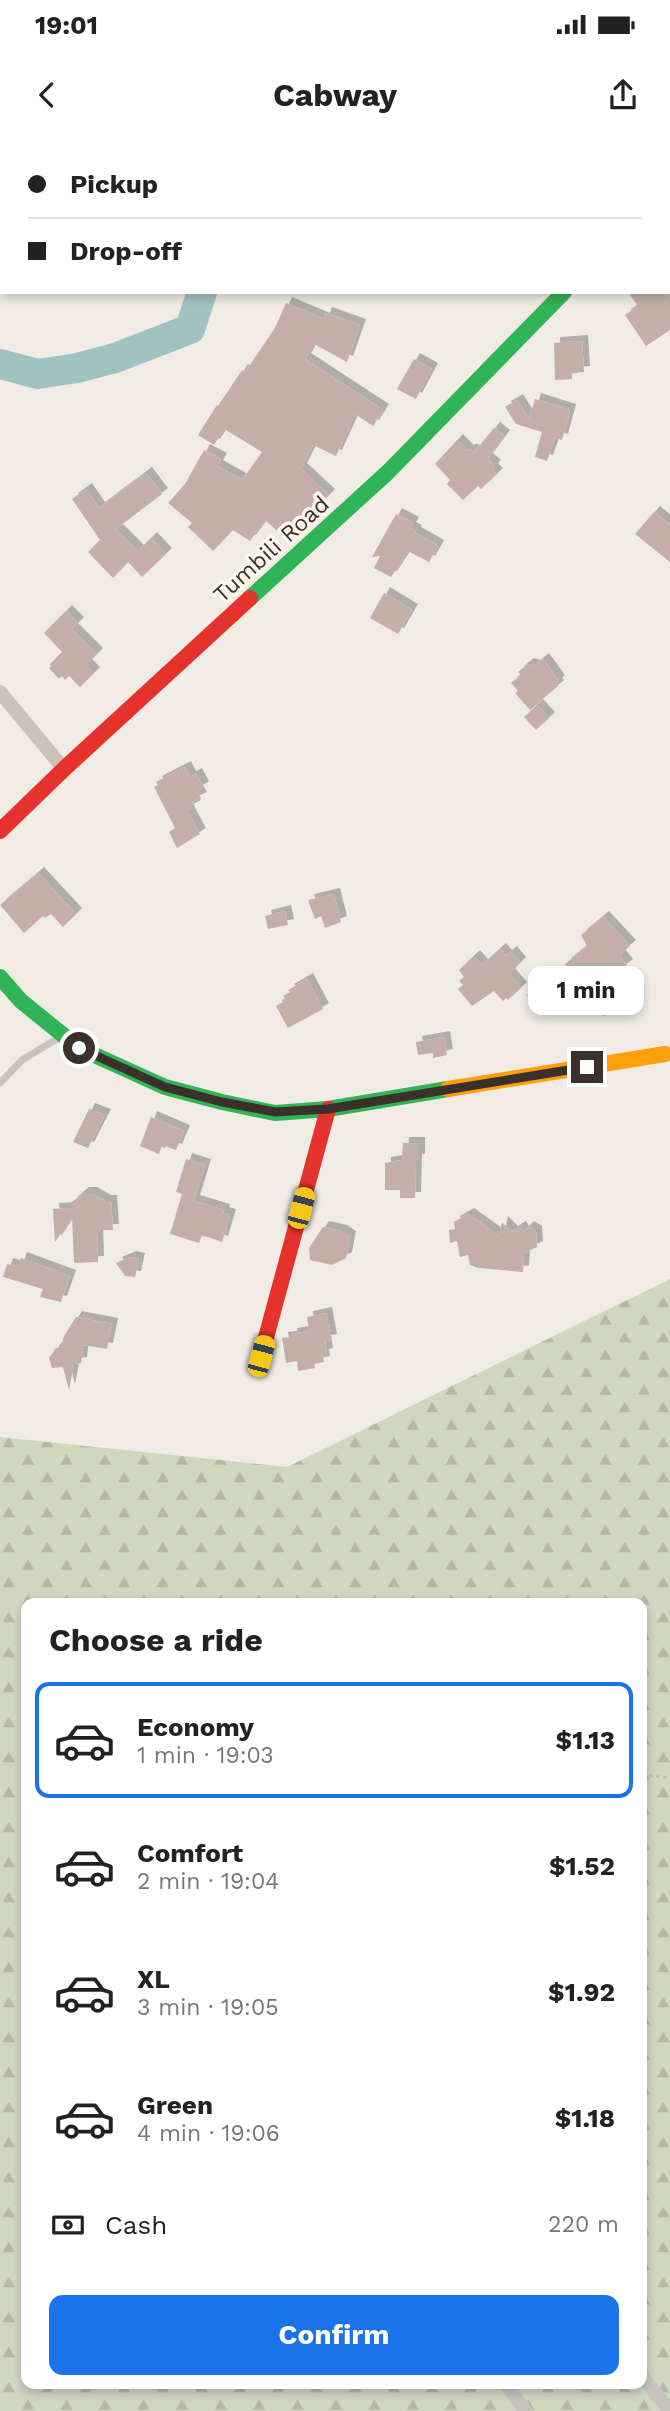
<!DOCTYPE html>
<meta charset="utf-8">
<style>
body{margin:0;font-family:"Work Sans",sans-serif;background:#f2f2f2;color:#222;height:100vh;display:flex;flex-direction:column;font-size:26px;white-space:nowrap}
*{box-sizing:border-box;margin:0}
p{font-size:23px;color:#767676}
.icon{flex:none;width:38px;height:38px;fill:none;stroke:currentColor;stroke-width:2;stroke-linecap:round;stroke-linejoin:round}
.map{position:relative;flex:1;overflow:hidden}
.panel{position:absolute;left:21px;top:1458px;width:626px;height:791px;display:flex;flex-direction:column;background:#fff;border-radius:14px;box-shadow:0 4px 10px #0003}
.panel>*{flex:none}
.banner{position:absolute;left:0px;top:0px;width:670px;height:154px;box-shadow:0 4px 10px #0003;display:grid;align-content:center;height:154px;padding:0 28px;background:#fff}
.end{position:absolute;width:32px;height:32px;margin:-16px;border:9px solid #3b302b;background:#fff;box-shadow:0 0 0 4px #fff}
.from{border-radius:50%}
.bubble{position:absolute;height:49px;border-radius:14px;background:#fff;box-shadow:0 4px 10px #0003;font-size:23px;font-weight:700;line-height:49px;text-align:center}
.car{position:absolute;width:21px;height:42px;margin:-21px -10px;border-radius:9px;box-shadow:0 0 5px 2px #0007;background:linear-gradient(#f5c518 24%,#345 0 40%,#f5c518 0 76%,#345 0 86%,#f5c518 0)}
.banner b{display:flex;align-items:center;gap:24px;height:66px;font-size:26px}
.banner b+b{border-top:2px solid #e0e0e0}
.banner i{width:18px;height:18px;background:#222}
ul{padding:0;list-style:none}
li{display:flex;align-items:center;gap:21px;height:116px;margin:0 14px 10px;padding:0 14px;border:4px solid transparent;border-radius:14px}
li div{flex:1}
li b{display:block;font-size:26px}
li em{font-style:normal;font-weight:700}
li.active{border-color:#1a73e8}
li>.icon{width:63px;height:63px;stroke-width:1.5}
h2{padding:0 28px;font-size:32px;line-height:84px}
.pay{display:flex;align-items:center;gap:18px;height:77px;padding:0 28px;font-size:26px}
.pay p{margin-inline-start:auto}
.cta{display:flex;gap:14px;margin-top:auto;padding:14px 28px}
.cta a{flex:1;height:80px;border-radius:14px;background:#1a73e8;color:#fff;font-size:28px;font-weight:700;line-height:80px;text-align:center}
.status{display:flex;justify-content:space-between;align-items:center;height:49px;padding:0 35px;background:#fff;direction:ltr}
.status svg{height:19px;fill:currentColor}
header{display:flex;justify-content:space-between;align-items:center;height:91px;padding:0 28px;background:#fff;font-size:32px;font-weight:700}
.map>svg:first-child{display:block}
.forest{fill:url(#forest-firs);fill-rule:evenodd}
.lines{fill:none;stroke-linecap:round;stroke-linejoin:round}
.river{stroke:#a1c2c1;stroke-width:30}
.building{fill:#c3afa7;filter:url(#shadow)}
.path{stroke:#c2bbb6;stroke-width:2.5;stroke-dasharray:3.5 3.5;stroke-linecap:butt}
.lane{stroke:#c9c3be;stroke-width:7}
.street{stroke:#c9c3be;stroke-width:14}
.fast{stroke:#30b455;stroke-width:16}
.slow{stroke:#ff9f0a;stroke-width:16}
.jam{stroke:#e5322d;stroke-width:16}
.route{stroke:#3b302b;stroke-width:9}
.labels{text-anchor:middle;stroke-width:7;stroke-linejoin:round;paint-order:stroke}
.street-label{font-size:23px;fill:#3b302b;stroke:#fbf5ee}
</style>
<div class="status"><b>19:01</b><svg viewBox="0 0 49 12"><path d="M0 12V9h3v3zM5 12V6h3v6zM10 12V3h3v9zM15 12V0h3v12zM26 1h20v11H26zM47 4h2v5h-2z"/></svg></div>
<header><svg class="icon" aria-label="back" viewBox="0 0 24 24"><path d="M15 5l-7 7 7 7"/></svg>Cabway<svg class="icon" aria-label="share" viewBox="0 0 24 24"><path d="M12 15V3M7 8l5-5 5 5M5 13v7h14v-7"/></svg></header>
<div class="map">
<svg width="670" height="2271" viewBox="0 0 670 2271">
<defs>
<pattern id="forest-firs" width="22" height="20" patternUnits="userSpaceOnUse" patternTransform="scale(1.75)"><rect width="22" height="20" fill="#d1d6bf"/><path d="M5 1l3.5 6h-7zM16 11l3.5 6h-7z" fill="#b4b8a4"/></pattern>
<filter id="shadow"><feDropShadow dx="6" dy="-6" stdDeviation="0" flood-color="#0004"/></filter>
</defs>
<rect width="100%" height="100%" fill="#f0ebe5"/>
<path class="forest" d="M670 1139V2271H0V1297L287 1327ZM26 1463H642V2244H26Z"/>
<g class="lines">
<path class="river" d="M260 2 261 0
M0 224 38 234 77 228 115 218 190 189 202 152"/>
</g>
<path class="building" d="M628 152H670V190L646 206 625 175 638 166Z
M286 163 324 179 326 173 360 185 347 222 314 204 305 219 383 270 373 286 355 274 336 316 313 305 301 329 329 355 286 399 265 380 250 401 233 390 213 411 188 387 192 383 168 363 185 344 204 310 221 319 217 326 242 340 262 312 224 289 214 305 198 295 217 265 218 266 242 230 245 232 275 188Z
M582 201 584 232 572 233V239L555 240 554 203Z
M414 219 432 229 416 259 397 249Z
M535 259 570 270 562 300 555 298 547 321 535 317 542 292 516 284 505 267 517 260 529 279Z
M494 288 504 296 487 319 495 326 492 329 497 334 481 349 478 346 463 360 447 344 450 340 435 324 457 300 468 311 471 309 474 312Z
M146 333 162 354 116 389 138 411 151 398 166 414 142 437 128 422 113 438 88 412 100 400 72 359 86 349 99 368Z
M654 372 670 385V422L635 394Z
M396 374 413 383 410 388 416 391 415 393 438 406 429 422 408 411 391 437 374 428 380 416 372 417Z
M384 453 412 470 398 494 370 478Z
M66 471 78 483 72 489 97 514 86 525 94 533 80 547 69 536 65 540 62 536 59 539 49 528 51 526 50 524 62 512 44 493Z
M543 519 559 541 556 544 558 546 530 570 515 553 518 551 511 543 521 535 518 532 528 524 534 526Z
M537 565 549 578 536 590 524 577Z
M185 627 190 637 196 634 203 647 197 651 201 658 192 662 195 666 187 670 200 694 177 708 169 692 175 688 154 647 158 645 156 642Z
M38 733 76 774 63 787 51 774 45 778 43 776 24 793 0 765Z
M334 754 341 782 325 788 321 776 315 779 308 760Z
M285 771 288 785 268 789 265 776Z
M603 777 630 806 619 815 627 825 615 834 631 855 604 876 565 824 587 806 581 795Z
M500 809 506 816 511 812 520 823 509 834 521 848 508 860 506 858 503 861 494 851 472 866 458 849 463 845 459 841 464 837 459 830 474 816 482 825Z
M307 839 323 869 288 888 276 866 286 860 283 856 290 852 288 850Z
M544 840 562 862 549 873 544 866 539 870 527 855Z
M444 897 447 915 433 918V913L418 915 416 902Z
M89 969 105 975 88 1008 73 1002Z
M151 977 184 991 176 1010 162 1005 159 1014 140 1006Z
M403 1003H419V1020H416L415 1058H400V1050H385V1023L402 1020Z
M186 1019 205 1025 194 1061 224 1070 223 1073 230 1075 222 1102 202 1095 199 1103 170 1094 182 1054 176 1052Z
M83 1053H91L105 1061H111L113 1090H97L98 1122 74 1123 72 1077 55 1102 53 1069 72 1068V1062Z
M468 1074 499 1096 502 1082 512 1092 520 1087 523 1092 528 1087 536 1092 537 1107 524 1113 523 1132 478 1128 470 1125 468 1115 460 1117 457 1101 450 1103 449 1090 455 1089 454 1082Z
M323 1087 341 1091 350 1097 346 1118 332 1125 310 1120 309 1108Z
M130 1117 139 1119 135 1137 125 1136 116 1123Z
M21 1118 70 1136 61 1162 40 1157 43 1149 3 1137 7 1124 18 1127Z
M326 1173 331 1200 325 1201 327 1214 323 1215 324 1222 314 1224 315 1228 298 1231 297 1221 286 1223 282 1198 291 1197V1194L309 1191 307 1177Z
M76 1177 112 1184 107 1209 83 1205 81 1223 74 1224 69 1250 63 1227 52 1228 49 1218 56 1208 61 1207 64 1196Z"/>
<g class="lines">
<path class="path" d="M642 1635 670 1638"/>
<path class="lane" d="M0 943 22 920 60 897"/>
<path class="street" d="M668 46 670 45
M0 552 64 629
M642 2236 670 2271
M506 2244 525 2271"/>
<path class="fast" d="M250 458 388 332 564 152
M0 837 21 861 79 908 165 947 222 962 275 973 328 969 448 949"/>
<path class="slow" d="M448 949 665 914"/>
<path class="jam" d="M0 691 64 629 250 458
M261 1216 328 969"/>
</g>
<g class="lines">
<path class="route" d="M79 908 165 947 222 962 275 972 328 969 587 927"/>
</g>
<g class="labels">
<g class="street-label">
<text transform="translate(271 409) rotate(-42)" y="8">Tumbili Road</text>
</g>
</g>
</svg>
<i class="end from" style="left:79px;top:908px"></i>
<i class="end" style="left:587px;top:927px"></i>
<div class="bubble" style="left:528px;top:826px;width:116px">1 min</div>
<i class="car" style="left:301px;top:1068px;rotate:15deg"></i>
<i class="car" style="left:261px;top:1216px;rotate:15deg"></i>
<div class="banner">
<b><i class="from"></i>Pickup</b>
<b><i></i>Drop-off</b>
</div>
<section class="panel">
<h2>Choose a ride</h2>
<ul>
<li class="active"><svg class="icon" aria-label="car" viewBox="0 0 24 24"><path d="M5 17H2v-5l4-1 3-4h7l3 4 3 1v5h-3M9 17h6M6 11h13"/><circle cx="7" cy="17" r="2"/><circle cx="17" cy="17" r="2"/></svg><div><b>Economy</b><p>1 min · 19:03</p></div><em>$1.13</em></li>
<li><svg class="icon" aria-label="car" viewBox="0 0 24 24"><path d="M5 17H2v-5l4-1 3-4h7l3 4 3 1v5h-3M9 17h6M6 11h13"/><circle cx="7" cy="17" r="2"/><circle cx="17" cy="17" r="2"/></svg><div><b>Comfort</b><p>2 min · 19:04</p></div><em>$1.52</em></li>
<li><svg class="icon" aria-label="car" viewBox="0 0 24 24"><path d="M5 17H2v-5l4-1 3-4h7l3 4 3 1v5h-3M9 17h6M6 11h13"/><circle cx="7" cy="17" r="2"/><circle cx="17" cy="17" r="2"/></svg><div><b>XL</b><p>3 min · 19:05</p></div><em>$1.92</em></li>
<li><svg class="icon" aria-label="car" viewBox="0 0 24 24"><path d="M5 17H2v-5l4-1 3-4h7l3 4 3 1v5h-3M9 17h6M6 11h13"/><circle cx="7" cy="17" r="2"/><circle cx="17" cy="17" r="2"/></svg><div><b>Green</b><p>4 min · 19:06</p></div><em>$1.18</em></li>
</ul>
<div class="pay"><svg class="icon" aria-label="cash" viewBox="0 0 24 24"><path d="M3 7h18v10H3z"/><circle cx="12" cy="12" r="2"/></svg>Cash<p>220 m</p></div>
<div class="cta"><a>Confirm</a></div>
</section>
</div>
